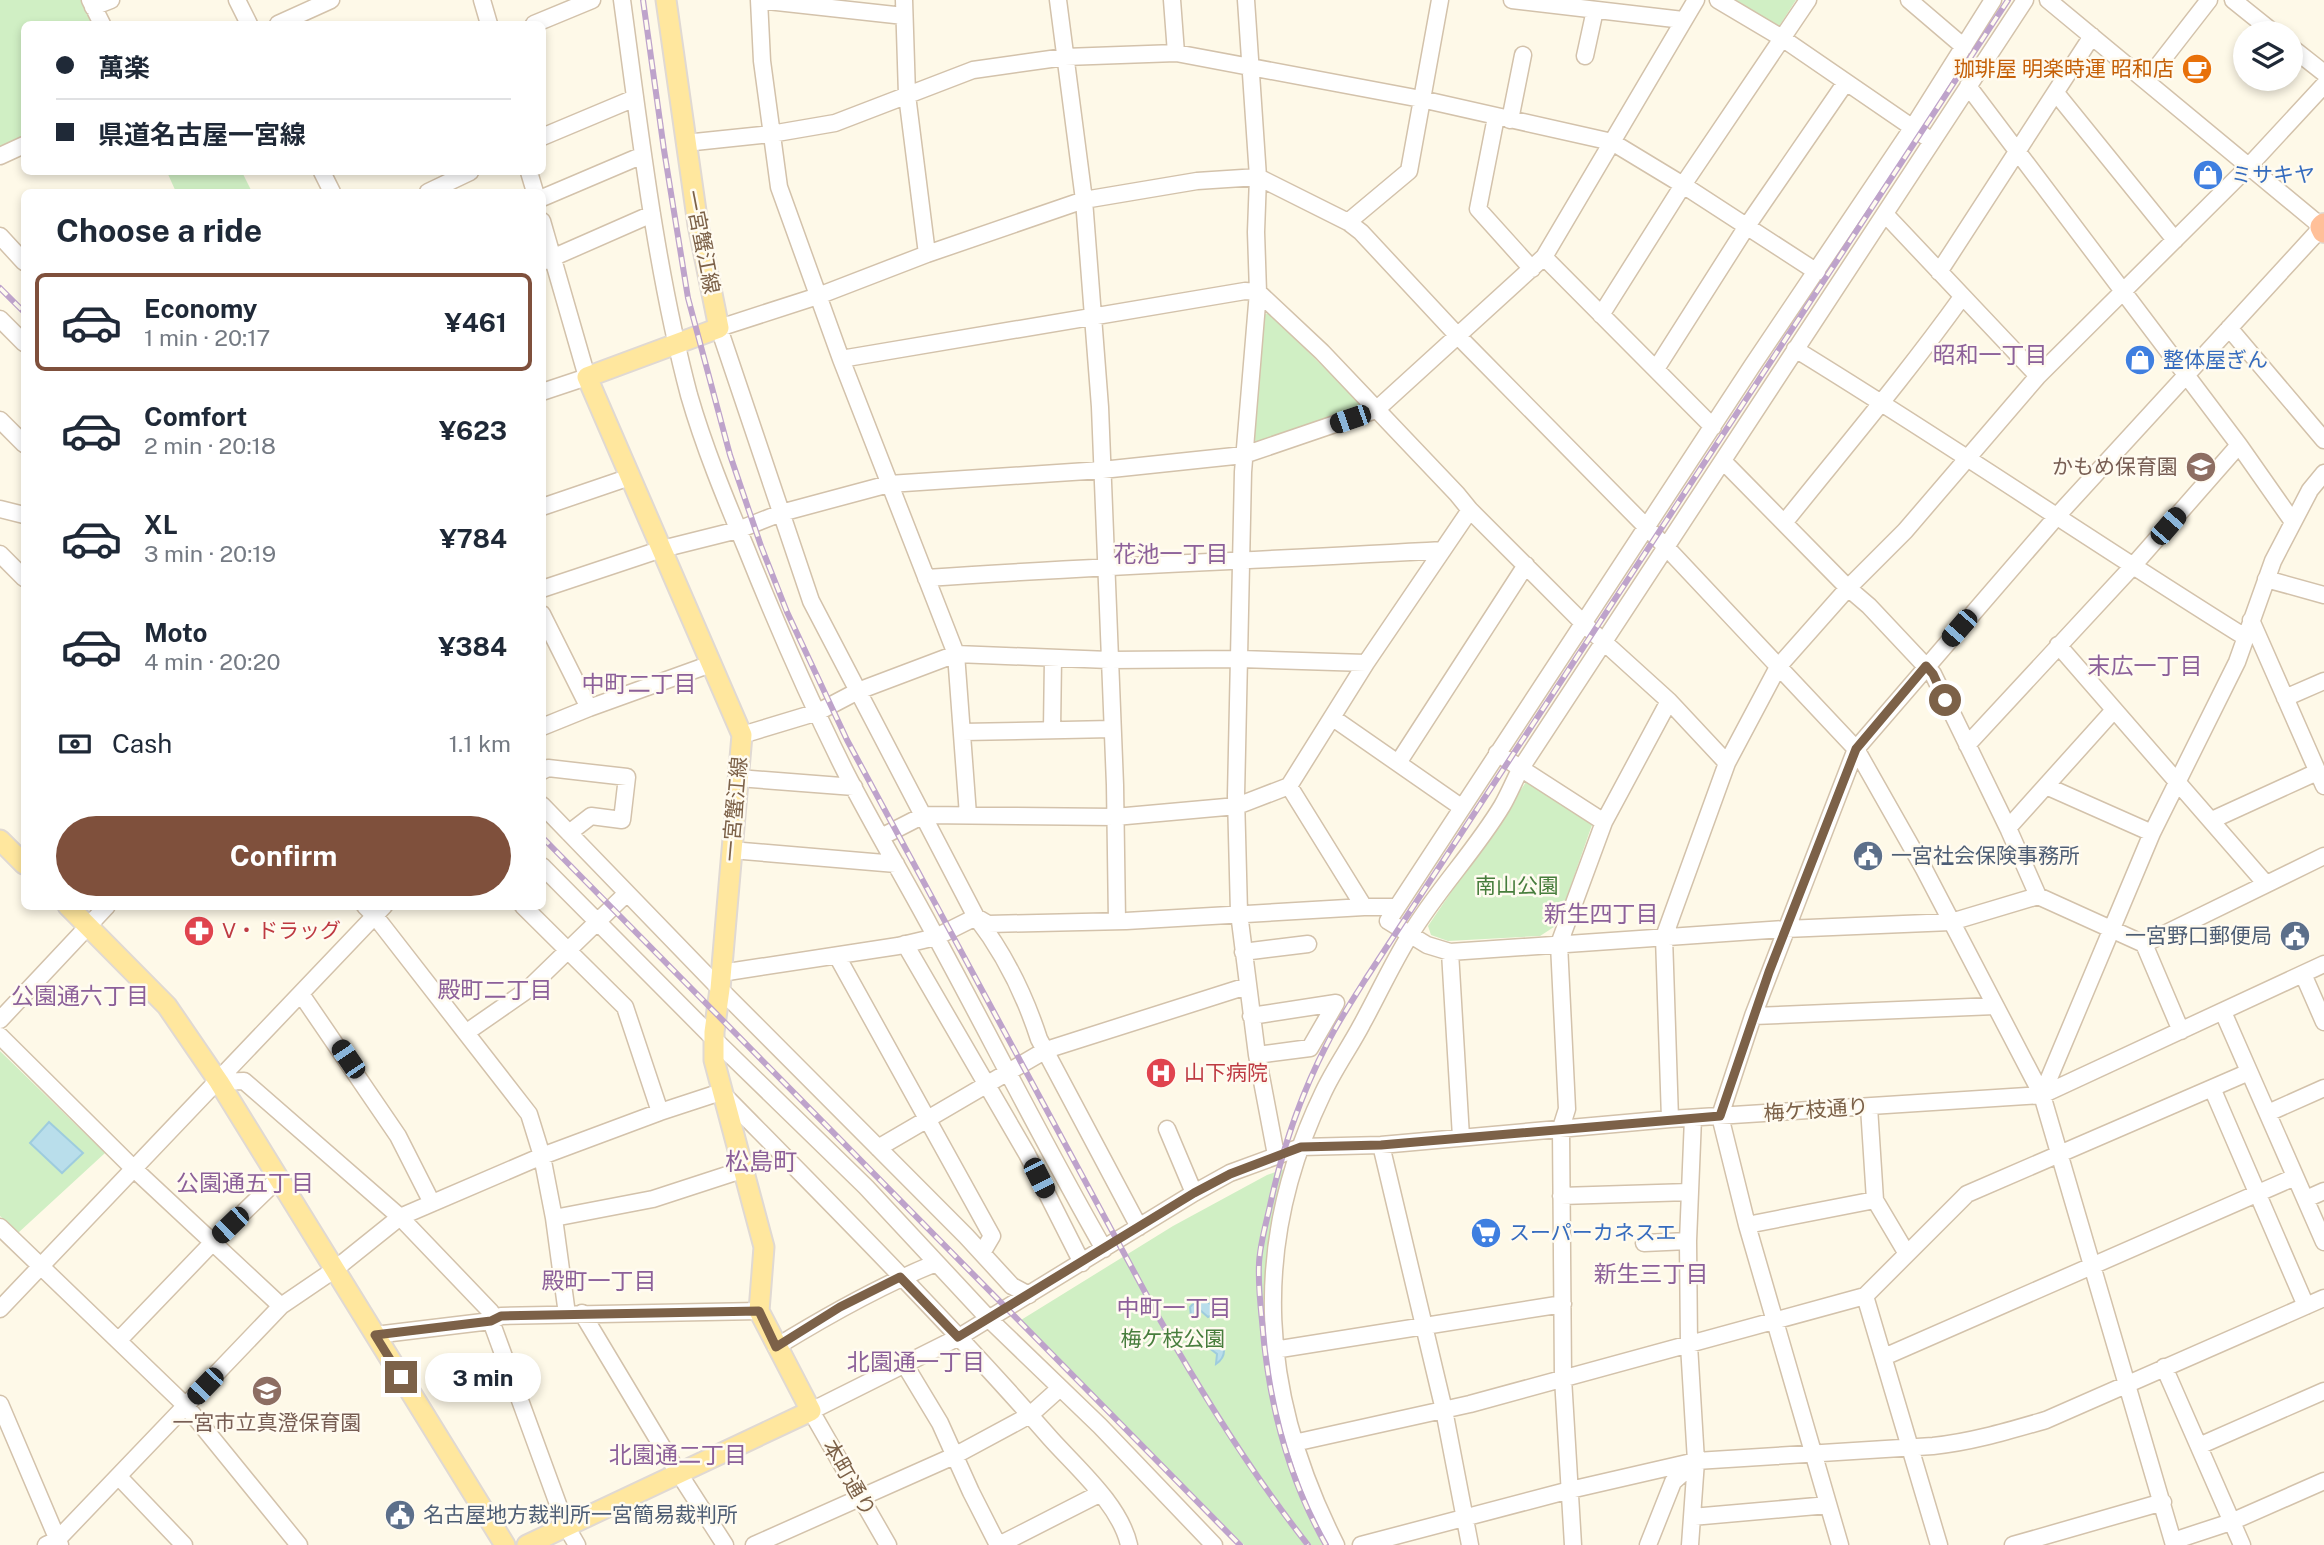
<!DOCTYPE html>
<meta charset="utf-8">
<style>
body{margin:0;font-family:"Public Sans","Noto Sans JP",sans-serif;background:#f6f6f7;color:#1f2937;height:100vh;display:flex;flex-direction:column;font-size:26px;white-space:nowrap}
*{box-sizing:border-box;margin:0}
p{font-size:23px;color:#747a83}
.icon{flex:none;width:38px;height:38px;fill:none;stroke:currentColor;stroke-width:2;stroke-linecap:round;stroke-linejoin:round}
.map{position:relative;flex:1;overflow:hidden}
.details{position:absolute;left:21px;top:189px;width:525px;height:721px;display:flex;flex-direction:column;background:#fff;border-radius:10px;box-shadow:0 4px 10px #0003}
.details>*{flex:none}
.guide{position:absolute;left:21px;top:21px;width:525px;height:154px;border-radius:10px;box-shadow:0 4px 10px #0003;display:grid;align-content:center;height:154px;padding:0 35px;background:#fff}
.fabs{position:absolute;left:2233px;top:21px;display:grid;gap:14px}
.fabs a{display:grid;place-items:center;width:70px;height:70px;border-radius:50%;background:#fff;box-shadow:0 4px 10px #0003;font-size:35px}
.end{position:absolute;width:32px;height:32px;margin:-16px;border:9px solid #7c6148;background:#fff;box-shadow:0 0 0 4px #fff}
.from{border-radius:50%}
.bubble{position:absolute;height:49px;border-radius:24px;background:#fff;box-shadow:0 4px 10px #0003;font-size:23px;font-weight:700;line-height:49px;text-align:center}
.car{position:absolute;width:21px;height:42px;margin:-21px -10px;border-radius:9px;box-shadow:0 0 5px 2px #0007;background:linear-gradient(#222 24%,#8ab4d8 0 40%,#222 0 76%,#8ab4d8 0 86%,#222 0)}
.guide b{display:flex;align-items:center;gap:24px;height:66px;font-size:26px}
.guide b+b{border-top:2px solid #e0e1e3}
.guide i{width:18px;height:18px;background:#1f2937}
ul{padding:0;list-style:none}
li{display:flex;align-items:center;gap:21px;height:98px;margin:0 14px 10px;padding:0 21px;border:4px solid transparent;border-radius:10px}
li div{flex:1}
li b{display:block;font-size:26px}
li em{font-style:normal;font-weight:700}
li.on{border-color:#7f503c}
li>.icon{width:63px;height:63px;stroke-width:1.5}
h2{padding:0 35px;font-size:32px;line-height:84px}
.pay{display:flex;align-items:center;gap:18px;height:77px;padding:0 35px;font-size:26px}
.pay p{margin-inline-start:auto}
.action{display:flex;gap:14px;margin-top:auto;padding:14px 35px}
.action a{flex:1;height:80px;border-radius:42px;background:#7f503c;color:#fff;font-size:28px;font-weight:700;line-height:80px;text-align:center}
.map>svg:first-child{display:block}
.green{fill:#d0efc4}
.water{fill:#b9deeb;stroke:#9eccde;stroke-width:2}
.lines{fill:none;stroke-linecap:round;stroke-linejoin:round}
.minor-casing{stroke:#d3c2ab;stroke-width:19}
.major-casing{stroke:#e0d9d3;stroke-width:23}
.highway-casing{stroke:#e0d9d3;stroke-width:26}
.minor{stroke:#fff;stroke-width:16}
.major{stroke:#ffe79e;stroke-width:19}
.highway{stroke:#ffc099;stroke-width:23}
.rail-casing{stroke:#bea3cb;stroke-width:6}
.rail{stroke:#fffbf0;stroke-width:3.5;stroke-dasharray:10;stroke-linecap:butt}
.route{stroke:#7c6148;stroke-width:9}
.labels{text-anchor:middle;stroke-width:5;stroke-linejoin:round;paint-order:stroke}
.food-label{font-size:21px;fill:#c56008;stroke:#fffbf0;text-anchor:end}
.shop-label{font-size:21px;fill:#366cbe;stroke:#fffbf0;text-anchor:start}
.street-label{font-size:21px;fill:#7c6148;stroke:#fffbf0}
.education-label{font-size:21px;fill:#785e54;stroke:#fffbf0;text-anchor:end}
.service-label{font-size:21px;fill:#4e5e75;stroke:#fffbf0;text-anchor:start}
.park-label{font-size:21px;fill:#477d3c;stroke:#fffbf0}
.health-label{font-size:21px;fill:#be3a42;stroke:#fffbf0;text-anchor:start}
.neighbourhood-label{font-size:23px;fill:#8c6099;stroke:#fffbf0}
.quarter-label{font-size:24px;fill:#8c6099;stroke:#fffbf0}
</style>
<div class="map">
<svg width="2324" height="1545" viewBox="0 0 2324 1545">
<rect width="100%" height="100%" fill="#fef9e8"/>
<path class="green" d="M0 0H87L99 24H24V140L0 151Z
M1728 0H1796L1776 31Z
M167 172H242L251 190 250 192H176Z
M1269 313 1364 407 1252 444 1262 321 1265 314Z
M1526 782 1593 822 1557 925 1540 936 1448 941 1431 935 1428 926Z
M0 1051 105 1153 18 1233 0 1216Z
M1284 1169 1266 1267 1269 1362 1330 1545H1244L1021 1320 1173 1226 1267 1175Z"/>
<path class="water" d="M49 1122 83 1153 62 1173 30 1143Z
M1205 1300 1214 1307 1215 1314 1208 1317 1200 1310 1191 1316 1190 1307 1194 1303Z
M1213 1336C1226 1342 1228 1356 1216 1364L1217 1354 1204 1344Z"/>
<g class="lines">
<g class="minor-casing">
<path id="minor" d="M90 0 102 24
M237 0 249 24
M482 0 489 24
M622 0C640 132 655 266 689 395 704 447 725 498 746 548 776 623 809 699 845 771 872 824 902 874 930 926 989 1034 1043 1143 1104 1249
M759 0 762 61 779 187 841 359 956 654 968 815
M759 0 904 16
M904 0 907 95 927 254
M1058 0 1084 200 1100 407 1115 785 1117 921
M1172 0 1176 53
M1246 0 1258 177 1256 232 1258 292 1243 472 1236 796 1239 913 1257 1055 1276 1155
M1512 0 1683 20
M1718 0 1782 38 1932 141
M1909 0 1964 47
M1993 0 1913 127 1752 366 1388 921 1427 945 1450 952 1785 929 1951 922 2038 896
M2233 0 2274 33
M93 7 111 0
M278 24 331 0
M534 24 592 0
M2291 47 2324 73
M1585 56 1595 10
M2146 81 2209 0
M1968 86 2239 445 2293 522
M2056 93 2175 240
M1496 117 1478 209 1532 269
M1510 120 1523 55
M542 137 635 98
M685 143 771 134 835 123 973 70 1065 57 1176 53 1421 99 1612 142 1683 185 1817 272
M0 156 24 145
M322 172 332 192
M529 172 535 192
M428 192 470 172
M542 198 643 155
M1885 214 2038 376
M542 221 587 377 542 392
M1348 222 1409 171 1440 0
M0 236 24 262
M1544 257 1713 427
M545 261 652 214
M1939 272 2092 36
M1601 315 1683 185 1808 0
M0 319 24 343
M2229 328 2324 440
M1795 349C1947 442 2094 543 2245 637
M841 359 1245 291 1258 292 1322 352 1457 494 1470 510 1584 624 1669 701 1727 763
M1656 369 1747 226 1846 82
M0 420 24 444
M1723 461 1848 588 1869 606 1933 674 2008 828 2038 896 2144 944 2324 856
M542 507 630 477
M0 509 24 515
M1784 523C1844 448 1906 375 1962 297
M0 554 24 578
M926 578C1098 566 1271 560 1443 550
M2266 579 2324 595
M542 589 662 549 738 530 781 513 889 484 1102 470 1244 455 1376 410 1544 257 1696 0
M542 614 589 708
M2251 620 2324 786
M2058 645 2266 884
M2285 698 2324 681
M1333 718 1461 807
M542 727 589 708 711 664
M1052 730 1053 658
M962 732 1112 729
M742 735 818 712 858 691 956 654 1109 660 1240 659 1366 663
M1967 745 2132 567 2239 445
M1497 753 1604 822
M1398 763 1526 565
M542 771 548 768 627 777 622 820 591 816 569 833
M738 778 854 787
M1289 786 1364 907
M2046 786 2152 833
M542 805 720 989 966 1236 1012 1286 1029 1295
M2212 820 2317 772
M2008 828 2114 710
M881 837 924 815 1115 817 1237 806 1289 786 1366 663 1470 510
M731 850 896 864
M542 866 714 1039 866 1187 989 1319 1100 1426 1214 1545
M365 906 375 916 529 1114 542 1156 554 1218 567 1314
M523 906 625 1007 660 1112
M905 944 1027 1154 1082 1263
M2144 944 2181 1031
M1243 952 1308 944
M1450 952 1461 1137
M837 956 992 1236 982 1253
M721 973 898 946 936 937 976 917 988 924 1126 921 1364 907H1396
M2303 974 2324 1022
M301 994 398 1136 432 1203
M2223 1012 2324 1242
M1251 1016 1336 1003 1310 1048 1257 1055
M1753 1016 1995 1006
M0 1020 107 906
M467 1032 526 991 627 893
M0 1036 133 1168 281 1306
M219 1082 244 1081 400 1217 491 1312V1321L566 1526 577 1545
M2212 1088 2306 1306
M2042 1095 2152 833 2237 662 2273 561 2310 490 2324 473
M1869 1107 1875 1200
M2268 1113 2324 1088
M1670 1119 1664 937 1727 763 1778 667 1848 588 1905 531 2038 376 2249 166 2324 85
M1167 1129 1194 1193
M1381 1145 1444 1410 1470 1545
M878 1148 1046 1050 1247 986
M1561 1196 1690 1192
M2306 1199 2324 1191
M554 1218 653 1199 742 1170
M1747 1225 1875 1200 1907 1254
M0 1227 186 1406 299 1545
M1139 1227 1039 1039C1025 996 1004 953 976 917L811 601 719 328 818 296 927 254 1084 200 1197 181 1258 177 1348 222 1361 232 1457 335 1666 547 1856 749 1924 869 2042 1095 2174 1545
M1644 1243 1688 1241
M1865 1296 1939 1545
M0 1309 384 906
M582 1313 669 1458 725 1545
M375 1335 491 1321 501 1316 759 1311
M119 1340 214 1241 278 1179
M776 1347C828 1315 879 1286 936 1263
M1274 1350 1563 1304
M1884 1357 2295 1177
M905 1365 940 1423 971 1492 998 1545
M2164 1367 2242 1545
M0 1404 60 1545
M1294 1443 1470 1404 1865 1296 1967 1194 2249 1072
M2199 1446 2324 1391
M119 1477 184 1545
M1692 1517 1828 1505
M2173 1541 2231 1522 2324 1481
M46 1545 57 1540 281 1306 334 1270 400 1217 542 1156 660 1112 721 1092C833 1206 946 1319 1051 1439 1078 1469 1120 1505 1129 1545
M754 1545 954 1456 1030 1415 1060 1388
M888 1545 811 1411 959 1337 1194 1193 1230 1173 1301 1147 1381 1145 1670 1119 2042 1095 2324 964
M999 1545 1099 1494
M1336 1545C1260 1395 1249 1247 1323 1093 1334 1069 1350 1047 1362 1024 1378 995 1392 964 1410 935 1437 890 1475 851 1502 806 1509 794 1514 781 1521 768L2025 0
M1361 1545 1570 1490 1696 1461 1933 1446C1972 1442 2008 1431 2046 1420L2324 1298
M1573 1545 1563 1378 1561 1128 1567 1109 1559 944 1604 822 1669 701
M1648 1545 1673 1482 1694 1463
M1690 1545 1696 1461 1689 1345 1688 1241 1693 1118
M1840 1545 1747 1225 1720 1116 1753 1016 1856 749 2058 515 2322 227 2048 0
M2013 1545 2163 1502"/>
</g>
<g class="major-casing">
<path id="major" d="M0 840 24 864
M68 906 167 1006 219 1082 505 1545
M527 1545 811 1411 759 1311 764 1247 714 1060V1032L720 989 742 735 587 377 719 328 698 225 666 0"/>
</g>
<g class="highway-casing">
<path id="highway" d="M2324 225 2322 227 2324 231"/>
</g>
<use href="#minor" class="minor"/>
<use href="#major" class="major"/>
<use href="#highway" class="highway"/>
<g class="rail-casing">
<path id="rail" d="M643 0 664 150 688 298 730 455 761 546 787 612 847 740 1159 1318C1204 1397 1252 1474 1308 1545
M0 288 24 312
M542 837 1240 1545
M1326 1545C1287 1476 1268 1400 1262 1321 1260 1302 1258 1282 1259 1263 1260 1245 1265 1227 1269 1210 1281 1153 1300 1096 1327 1044 1338 1022 1352 1001 1365 980L2008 0"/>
</g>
<use href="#rail" class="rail"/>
</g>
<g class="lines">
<path class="route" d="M401 1377 375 1335 491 1321 501 1316 759 1311 776 1347 840 1307 900 1277 958 1337 1194 1193 1230 1174 1301 1147 1381 1145 1720 1116 1769 972 1856 749 1926 666 1933 674 1945 700"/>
</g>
<defs>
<g id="cafe-disc" transform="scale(1.575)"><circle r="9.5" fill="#e8710a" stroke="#fffbf0"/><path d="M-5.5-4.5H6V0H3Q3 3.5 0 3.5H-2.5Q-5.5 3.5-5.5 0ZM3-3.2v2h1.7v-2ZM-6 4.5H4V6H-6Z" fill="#fff"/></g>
<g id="shop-disc" transform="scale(1.575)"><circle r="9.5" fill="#3f7fe0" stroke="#fffbf0"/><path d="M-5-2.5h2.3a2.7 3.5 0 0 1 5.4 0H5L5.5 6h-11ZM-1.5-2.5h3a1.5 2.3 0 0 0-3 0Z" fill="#fff"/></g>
<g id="school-disc" transform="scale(1.575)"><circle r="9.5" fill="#8d6e63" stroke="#fffbf0"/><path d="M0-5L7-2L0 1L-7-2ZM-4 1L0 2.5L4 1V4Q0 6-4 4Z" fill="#fff"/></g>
<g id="civic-disc" transform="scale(1.575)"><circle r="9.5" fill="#5c6f8a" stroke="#fffbf0"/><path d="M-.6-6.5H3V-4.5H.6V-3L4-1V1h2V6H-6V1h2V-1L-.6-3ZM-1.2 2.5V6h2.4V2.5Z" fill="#fff"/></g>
<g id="pharmacy-disc" transform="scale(1.575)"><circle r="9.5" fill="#e0444e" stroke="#fffbf0"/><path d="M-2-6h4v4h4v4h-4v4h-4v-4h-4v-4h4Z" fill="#fff"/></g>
<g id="hospital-disc" transform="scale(1.575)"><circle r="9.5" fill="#e0444e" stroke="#fffbf0"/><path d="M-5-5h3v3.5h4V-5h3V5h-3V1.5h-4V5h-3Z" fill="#fff"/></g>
<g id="supermarket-disc" transform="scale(1.575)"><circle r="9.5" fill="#3f7fe0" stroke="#fffbf0"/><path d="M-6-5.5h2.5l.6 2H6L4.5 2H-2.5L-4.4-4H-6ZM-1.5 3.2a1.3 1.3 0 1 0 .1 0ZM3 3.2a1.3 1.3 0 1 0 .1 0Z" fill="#fff"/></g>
</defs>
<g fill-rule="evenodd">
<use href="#cafe-disc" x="2197" y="69"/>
<use href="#shop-disc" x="2208" y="175"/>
<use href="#shop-disc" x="2140" y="360"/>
<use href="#school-disc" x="2201" y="467"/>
<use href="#civic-disc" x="1868" y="856"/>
<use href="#pharmacy-disc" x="199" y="931"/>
<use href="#civic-disc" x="2295" y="936"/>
<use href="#hospital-disc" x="1161" y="1073"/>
<use href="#supermarket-disc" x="1486" y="1233"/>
<use href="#school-disc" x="267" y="1391"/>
<use href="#civic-disc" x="400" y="1515"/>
</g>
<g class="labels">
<g class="food-label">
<text x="2174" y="76">珈琲屋 明楽時運 昭和店</text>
</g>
<g class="shop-label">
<text x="2231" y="182">ミサキヤ</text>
<text x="2163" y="367">整体屋ぎん</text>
<text x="1509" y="1240">スーパーカネスエ</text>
</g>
<g class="street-label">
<text transform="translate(702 242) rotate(79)" y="7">一宮蟹江線</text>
<text transform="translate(735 809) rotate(-85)" y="7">一宮蟹江線</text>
<text transform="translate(1816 1110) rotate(-4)" y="7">梅ケ枝通り</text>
<text transform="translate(849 1478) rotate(60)" y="7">本町通り</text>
</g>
<g class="education-label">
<text x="2178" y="474">かもめ保育園</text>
<text x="267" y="1430" text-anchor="middle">一宮市立真澄保育園</text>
</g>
<g class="service-label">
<text x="1891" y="863">一宮社会保険事務所</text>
<text x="2272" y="943" text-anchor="end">一宮野口郵便局</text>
<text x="423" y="1522">名古屋地方裁判所一宮簡易裁判所</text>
</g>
<g class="park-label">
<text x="1517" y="893">南山公園</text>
<text x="1173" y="1346">梅ケ枝公園</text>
</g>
<g class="health-label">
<text x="222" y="938">V・ドラッグ</text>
<text x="1184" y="1080">山下病院</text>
</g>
<g class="neighbourhood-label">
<text x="1990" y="363">昭和一丁目</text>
<text x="1171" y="562">花池一丁目</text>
<text x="2145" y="674">末広一丁目</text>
<text x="639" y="692">中町二丁目</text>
<text x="1601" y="922">新生四丁目</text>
<text x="495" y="998">殿町二丁目</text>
<text x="80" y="1004">公園通六丁目</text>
<text x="245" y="1191">公園通五丁目</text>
<text x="1651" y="1282">新生三丁目</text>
<text x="599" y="1289">殿町一丁目</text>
<text x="1174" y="1316">中町一丁目</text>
<text x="916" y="1370">北園通一丁目</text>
<text x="678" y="1463">北園通二丁目</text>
</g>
<g class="quarter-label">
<text x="761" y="1170">松島町</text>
</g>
</g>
</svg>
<div class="fabs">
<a><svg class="icon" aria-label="layers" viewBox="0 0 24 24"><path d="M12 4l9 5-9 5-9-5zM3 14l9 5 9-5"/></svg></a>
</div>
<i class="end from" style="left:1945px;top:700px"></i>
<i class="end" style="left:401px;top:1377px"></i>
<div class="bubble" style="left:425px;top:1353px;width:116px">3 min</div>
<i class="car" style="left:1350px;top:419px;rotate:251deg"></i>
<i class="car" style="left:2168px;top:526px;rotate:41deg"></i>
<i class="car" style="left:1959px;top:628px;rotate:221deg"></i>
<i class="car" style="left:348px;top:1059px;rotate:326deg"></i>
<i class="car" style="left:1039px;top:1178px;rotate:153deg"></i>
<i class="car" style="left:230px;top:1225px;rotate:226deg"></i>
<i class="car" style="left:205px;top:1386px;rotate:224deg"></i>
<div class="guide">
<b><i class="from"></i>萬楽</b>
<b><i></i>県道名古屋一宮線</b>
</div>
<section class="details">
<h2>Choose a ride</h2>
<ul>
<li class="on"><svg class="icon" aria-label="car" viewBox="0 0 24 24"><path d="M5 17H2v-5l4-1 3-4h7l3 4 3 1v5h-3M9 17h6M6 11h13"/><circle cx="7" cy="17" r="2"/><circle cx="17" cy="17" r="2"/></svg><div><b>Economy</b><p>1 min · 20:17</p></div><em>¥461</em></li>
<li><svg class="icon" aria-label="car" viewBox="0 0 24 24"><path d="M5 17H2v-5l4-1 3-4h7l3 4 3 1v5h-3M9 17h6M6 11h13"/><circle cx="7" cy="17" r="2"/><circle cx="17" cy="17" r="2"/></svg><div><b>Comfort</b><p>2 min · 20:18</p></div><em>¥623</em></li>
<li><svg class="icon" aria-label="car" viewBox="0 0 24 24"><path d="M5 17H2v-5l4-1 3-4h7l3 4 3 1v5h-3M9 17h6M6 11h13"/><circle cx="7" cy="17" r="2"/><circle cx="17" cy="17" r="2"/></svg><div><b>XL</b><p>3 min · 20:19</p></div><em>¥784</em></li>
<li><svg class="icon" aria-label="car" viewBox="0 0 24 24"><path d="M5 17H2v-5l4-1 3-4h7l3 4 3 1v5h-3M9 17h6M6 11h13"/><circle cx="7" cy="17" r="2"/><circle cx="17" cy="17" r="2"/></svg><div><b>Moto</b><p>4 min · 20:20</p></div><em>¥384</em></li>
</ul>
<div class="pay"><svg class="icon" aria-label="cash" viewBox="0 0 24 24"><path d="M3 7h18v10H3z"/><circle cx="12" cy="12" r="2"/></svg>Cash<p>1.1 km</p></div>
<div class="action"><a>Confirm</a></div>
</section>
</div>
